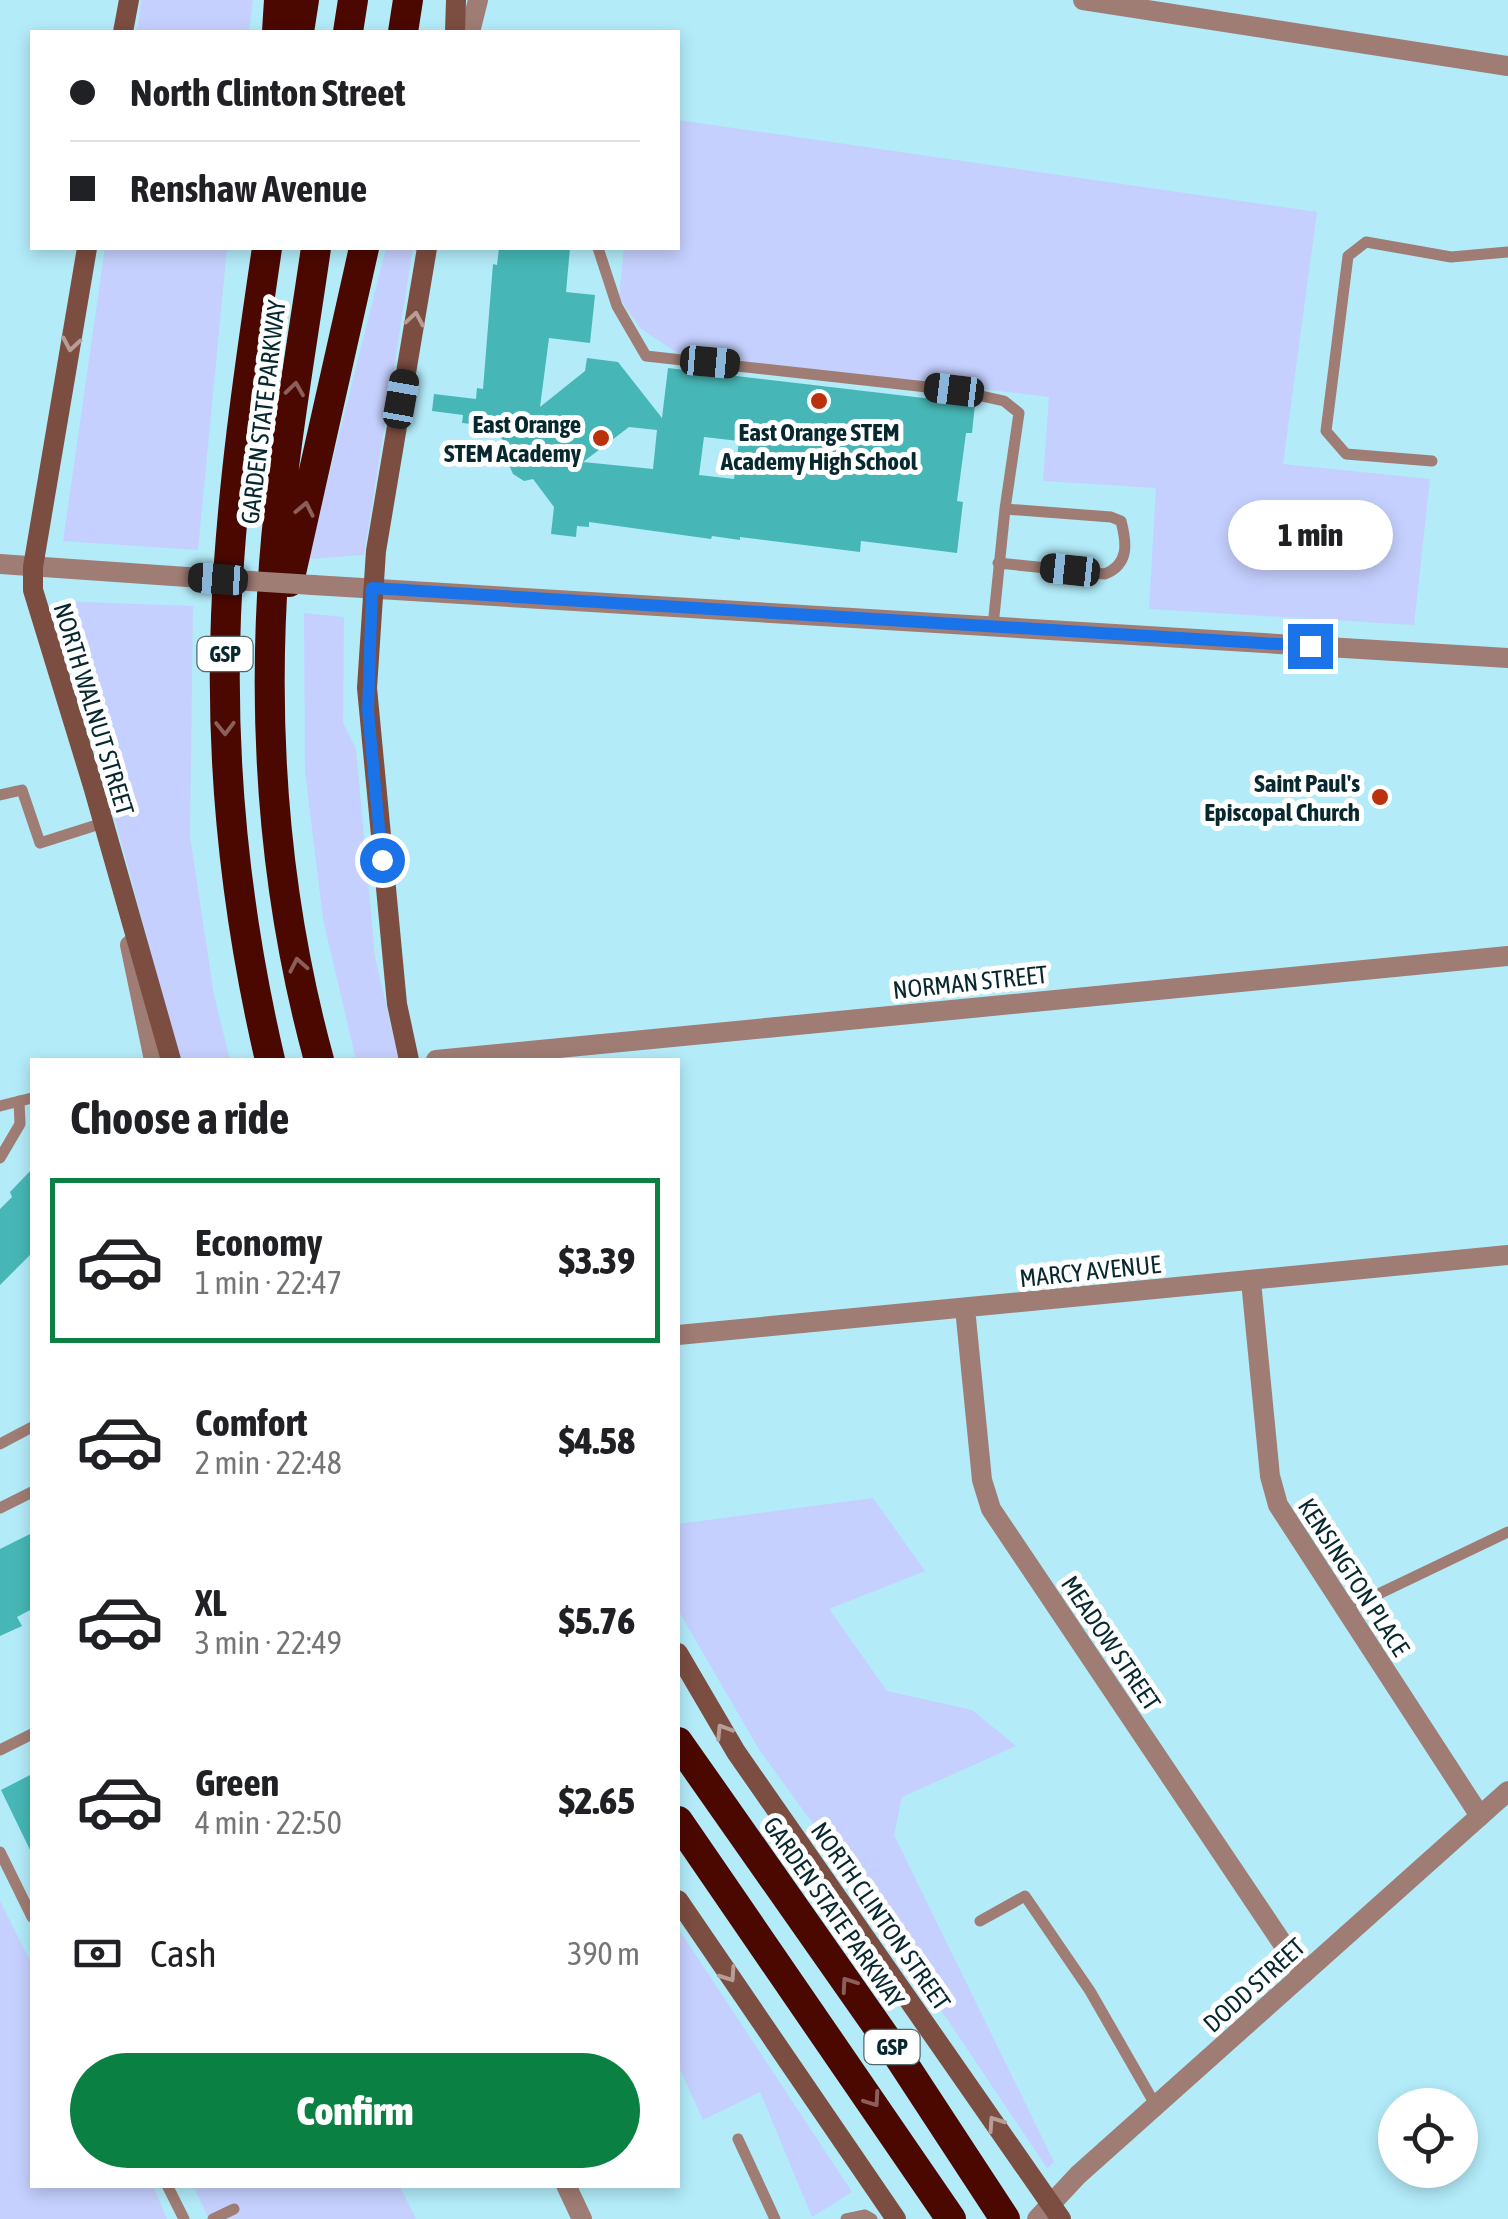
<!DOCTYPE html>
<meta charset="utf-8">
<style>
body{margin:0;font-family:"Asap Condensed",sans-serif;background:#f2f2f2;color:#202124;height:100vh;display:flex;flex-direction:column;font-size:38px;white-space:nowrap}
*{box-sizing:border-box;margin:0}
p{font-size:32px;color:#757577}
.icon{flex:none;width:55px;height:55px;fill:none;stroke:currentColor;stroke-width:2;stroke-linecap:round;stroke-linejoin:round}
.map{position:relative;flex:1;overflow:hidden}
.drawer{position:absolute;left:30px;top:1058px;width:650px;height:1130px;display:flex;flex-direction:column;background:#fff;border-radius:0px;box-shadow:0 5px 15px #0003}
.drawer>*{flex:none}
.hud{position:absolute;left:30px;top:30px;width:650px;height:220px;border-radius:0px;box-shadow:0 5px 15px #0003;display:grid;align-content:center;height:220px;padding:0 40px;background:#fff}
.fabs{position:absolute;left:1378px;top:2088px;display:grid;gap:20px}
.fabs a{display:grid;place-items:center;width:100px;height:100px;border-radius:50%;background:#fff;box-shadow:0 5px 15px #0003;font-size:50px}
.end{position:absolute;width:45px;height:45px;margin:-22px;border:12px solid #1a73e8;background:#fff;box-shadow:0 0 0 5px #fff}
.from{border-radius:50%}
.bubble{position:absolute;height:70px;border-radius:35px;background:#fff;box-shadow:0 5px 15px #0003;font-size:32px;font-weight:800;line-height:70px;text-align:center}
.car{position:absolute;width:30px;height:60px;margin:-30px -15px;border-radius:12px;box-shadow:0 0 8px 2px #0007;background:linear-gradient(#222 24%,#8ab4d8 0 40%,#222 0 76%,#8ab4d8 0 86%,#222 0)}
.hud b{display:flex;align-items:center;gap:35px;height:95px;font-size:38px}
.hud b+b{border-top:2px solid #e0e0e0}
.hud i{width:25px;height:25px;background:#202124}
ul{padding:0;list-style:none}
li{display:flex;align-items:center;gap:30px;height:165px;margin:0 20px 15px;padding:0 20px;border:5px solid transparent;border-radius:0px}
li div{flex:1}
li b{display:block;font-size:38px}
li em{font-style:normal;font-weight:800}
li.on{border-color:#0b8043}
li>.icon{width:90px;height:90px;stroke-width:1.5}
h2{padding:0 40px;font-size:45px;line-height:120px}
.pay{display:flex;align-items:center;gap:25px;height:110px;padding:0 40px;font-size:38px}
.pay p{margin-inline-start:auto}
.button{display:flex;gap:20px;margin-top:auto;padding:20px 40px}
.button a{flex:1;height:115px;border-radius:60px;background:#0b8043;color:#fff;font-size:40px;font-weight:800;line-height:115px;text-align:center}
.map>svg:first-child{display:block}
.green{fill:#c5d0fe}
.building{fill:#46b7b6;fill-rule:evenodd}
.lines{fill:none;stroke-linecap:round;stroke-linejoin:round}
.service{stroke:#9f7c74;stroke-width:11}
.minor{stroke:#9f7c74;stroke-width:20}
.tertiary{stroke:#9f7c74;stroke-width:20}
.secondary{stroke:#7c4d41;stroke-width:20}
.motorway{stroke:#4b0800;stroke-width:30}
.minor-bridge{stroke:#9f7c74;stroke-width:20}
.oneway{stroke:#b79d96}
.oneway2{stroke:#8a5e59}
.route{stroke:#1a73e8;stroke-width:12}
.poi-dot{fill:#bb310b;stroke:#fff;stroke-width:4}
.labels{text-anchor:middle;stroke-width:10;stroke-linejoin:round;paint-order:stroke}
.shield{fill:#fff;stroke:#51686d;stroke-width:2.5}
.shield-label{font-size:22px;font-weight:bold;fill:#07282f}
.street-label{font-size:25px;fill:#07282f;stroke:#fff}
.poi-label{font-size:25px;font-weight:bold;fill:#07282f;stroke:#fff;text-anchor:end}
</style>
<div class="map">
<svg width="1508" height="2219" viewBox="0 0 1508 2219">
<rect width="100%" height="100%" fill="#b3ebf9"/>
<path class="green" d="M141 0H253L249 32H137Z
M678 120 1317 212 1283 464 1430 479 1414 625 1149 609 1156 488 1043 481 1049 397 678 353 641 329 619 298 624 248H678Z
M105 248H227L198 550 63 541Z
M386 248H413L364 555 308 559Z
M56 601 193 606 190 836 214 995 230 1060H180Z
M304 613 344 617 343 723 356 749 375 957 399 1060H356L323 919 305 771Z
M873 1498 925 1571 829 1609 887 1691 972 1710 1016 1746 902 1797 894 1835 1054 2162 1047 2168 849 1873 760 1751 678 1610V1524Z
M0 1901 32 1965V2185H153L167 2219H0Z
M678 1928 852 2192 812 2217 760 2092 703 2120 678 2065Z
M193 2185H399L416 2219H209Z"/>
<path class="building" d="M499 248H570L566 292 595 295 590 343 549 338 540 407 585 371 587 358 618 362 662 418 668 368 975 404 972 433H966L957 501 963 502 957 553 861 541 860 552 740 537V540L712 536 711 539 589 522V527L577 526 576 537 551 534 554 507 533 479 524 481 513 474 509 465 512 452 492 426 462 423 463 415 432 411 434 394 476 399 477 388 483 389 493 264 497 265ZM629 427 657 430 653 469 583 462ZM704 437 739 441 734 479 699 475Z
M32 1169V1253L0 1285V1209L12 1197 10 1192Z
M32 1533V1609L17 1617 22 1626 0 1636V1549Z
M32 1774V1854L1 1790Z"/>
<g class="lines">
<path class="service" d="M598 248 617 306 646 356 954 390 1004 401 1019 413 1005 509
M1432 461 1346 454 1326 431 1348 256 1366 242 1451 257 1508 252
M993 626 1005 509 1111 517 1121 521C1127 544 1129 564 1105 574L998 563
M0 795 22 790 40 843 103 823
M0 1106 32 1098
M0 1158 20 1124 19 1101
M0 1444 32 1427
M0 1508 32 1492
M1345 1610 1508 1532
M0 1750 32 1734
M0 1852 32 1917
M980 1921 1025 1896 1090 1991 1156 2106
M738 2139 775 2219
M167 2185 184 2219
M213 2219 234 2209
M846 2219 865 2215 872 2219"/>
<path class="minor" d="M1083 0 1508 66
M0 564 187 577
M313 585 1508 658
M130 945 154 1060
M436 1060 1508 956
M1251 1281 1270 1476 1278 1505 1480 1816
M965 1308 982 1480 991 1509 1303 1974
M678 1335 1508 1255
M566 2185 582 2219"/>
<path class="tertiary" d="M470 32 478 0
M1037 2219 1078 2175 1508 1791"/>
<path class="secondary" d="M123 32 129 0
M455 32 456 0
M87 248 33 567V590L93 786 171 1060
M409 1060 397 1004 367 688 376 551 427 248
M678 1653 736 1752 1061 2219
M678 1900 896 2219"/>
<path class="motorway" d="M277 32 279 0
M299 32 304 0
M348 32 353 0
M403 32 408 0
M267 248C249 370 231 493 226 616 220 766 236 914 270 1060
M316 248C301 352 282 458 274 564 262 730 275 899 319 1060
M289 582 364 248
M678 1742 899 2057 1005 2219
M678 1821 951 2219"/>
<path class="minor-bridge" d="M187 577 313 585"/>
</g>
<defs><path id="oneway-chevron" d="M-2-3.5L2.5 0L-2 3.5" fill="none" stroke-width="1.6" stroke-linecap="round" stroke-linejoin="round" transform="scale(2.5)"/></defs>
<g class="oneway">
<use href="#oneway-chevron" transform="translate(415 319) rotate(-80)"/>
<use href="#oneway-chevron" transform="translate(71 344) rotate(100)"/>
<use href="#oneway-chevron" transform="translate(723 1731) rotate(-122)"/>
<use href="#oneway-chevron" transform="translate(729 1975) rotate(56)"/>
<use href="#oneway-chevron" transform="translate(995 2123) rotate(-124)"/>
</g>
<g class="oneway2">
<use href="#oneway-chevron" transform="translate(295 389) rotate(-82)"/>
<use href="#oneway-chevron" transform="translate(305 509) rotate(-78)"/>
<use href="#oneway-chevron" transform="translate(225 728) rotate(89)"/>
<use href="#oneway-chevron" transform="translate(298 965) rotate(-101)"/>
<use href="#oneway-chevron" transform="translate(848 1984) rotate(-125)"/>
<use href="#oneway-chevron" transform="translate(873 2100) rotate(55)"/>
</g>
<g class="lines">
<path class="route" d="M382 860 368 711 372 588 1310 646"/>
</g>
<g class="poi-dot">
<circle cx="819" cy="401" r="10"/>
<circle cx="601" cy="438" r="10"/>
<circle cx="1380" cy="797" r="10"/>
</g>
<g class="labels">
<g class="shield">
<rect x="197.5" y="637" width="55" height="34" rx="8"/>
<rect x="864.5" y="2030" width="55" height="34" rx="8"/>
</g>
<g class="shield-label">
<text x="225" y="662">GSP</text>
<text x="892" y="2055">GSP</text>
</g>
<g class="street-label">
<text transform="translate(263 412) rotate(-83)" y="9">GARDEN STATE PARKWAY</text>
<text transform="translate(94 709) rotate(73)" y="9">NORTH WALNUT STREET</text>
<text transform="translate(970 982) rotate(-6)" y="9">NORMAN STREET</text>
<text transform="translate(1090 1271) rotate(-6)" y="9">MARCY AVENUE</text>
<text transform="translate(1354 1577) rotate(57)" y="9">KENSINGTON PLACE</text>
<text transform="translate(1111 1643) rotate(56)" y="9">MEADOW STREET</text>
<text transform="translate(834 1912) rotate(55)" y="9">GARDEN STATE PARKWAY</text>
<text transform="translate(881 1916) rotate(55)" y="9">NORTH CLINTON STREET</text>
<text transform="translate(1254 1985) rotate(-42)" y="9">DODD STREET</text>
</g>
<g class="poi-label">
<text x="581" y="433">East Orange<tspan x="581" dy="29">STEM Academy</tspan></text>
<text x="819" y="441" text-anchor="middle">East Orange STEM<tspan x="819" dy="29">Academy High School</tspan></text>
<text x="1360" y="792">Saint Paul's<tspan x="1360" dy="29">Episcopal Church</tspan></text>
</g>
</g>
</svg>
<div class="fabs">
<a><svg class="icon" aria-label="locate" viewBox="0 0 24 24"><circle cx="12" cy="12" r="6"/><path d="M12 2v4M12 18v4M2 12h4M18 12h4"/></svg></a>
</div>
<i class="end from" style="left:382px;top:860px"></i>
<i class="end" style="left:1310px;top:646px"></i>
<div class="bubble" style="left:1228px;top:500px;width:165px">1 min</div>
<i class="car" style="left:710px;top:362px;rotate:95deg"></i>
<i class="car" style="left:954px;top:390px;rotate:277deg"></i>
<i class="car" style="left:401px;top:399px;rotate:10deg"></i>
<i class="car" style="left:1070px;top:570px;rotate:276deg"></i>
<i class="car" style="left:218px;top:579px;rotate:274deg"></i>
<div class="hud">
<b><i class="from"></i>North Clinton Street</b>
<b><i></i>Renshaw Avenue</b>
</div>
<section class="drawer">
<h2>Choose a ride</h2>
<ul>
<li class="on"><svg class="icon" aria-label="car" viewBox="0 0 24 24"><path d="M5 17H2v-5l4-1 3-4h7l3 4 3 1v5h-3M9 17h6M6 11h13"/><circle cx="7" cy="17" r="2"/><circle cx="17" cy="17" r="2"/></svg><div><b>Economy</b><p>1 min · 22:47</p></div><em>$3.39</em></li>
<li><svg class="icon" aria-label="car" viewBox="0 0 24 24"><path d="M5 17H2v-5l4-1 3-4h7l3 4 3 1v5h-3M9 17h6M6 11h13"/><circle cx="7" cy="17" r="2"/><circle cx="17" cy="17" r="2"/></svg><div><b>Comfort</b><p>2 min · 22:48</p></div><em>$4.58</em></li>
<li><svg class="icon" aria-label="car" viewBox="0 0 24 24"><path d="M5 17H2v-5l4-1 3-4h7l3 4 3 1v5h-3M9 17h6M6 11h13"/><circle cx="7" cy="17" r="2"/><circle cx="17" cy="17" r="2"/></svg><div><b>XL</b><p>3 min · 22:49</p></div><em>$5.76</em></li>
<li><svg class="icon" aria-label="car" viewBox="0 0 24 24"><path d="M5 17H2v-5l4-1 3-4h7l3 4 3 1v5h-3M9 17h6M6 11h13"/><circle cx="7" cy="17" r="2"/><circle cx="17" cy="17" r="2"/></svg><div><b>Green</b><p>4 min · 22:50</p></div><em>$2.65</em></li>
</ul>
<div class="pay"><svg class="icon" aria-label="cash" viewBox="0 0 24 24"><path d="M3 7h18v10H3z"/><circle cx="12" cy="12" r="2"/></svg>Cash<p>390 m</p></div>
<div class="button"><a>Confirm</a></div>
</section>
</div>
